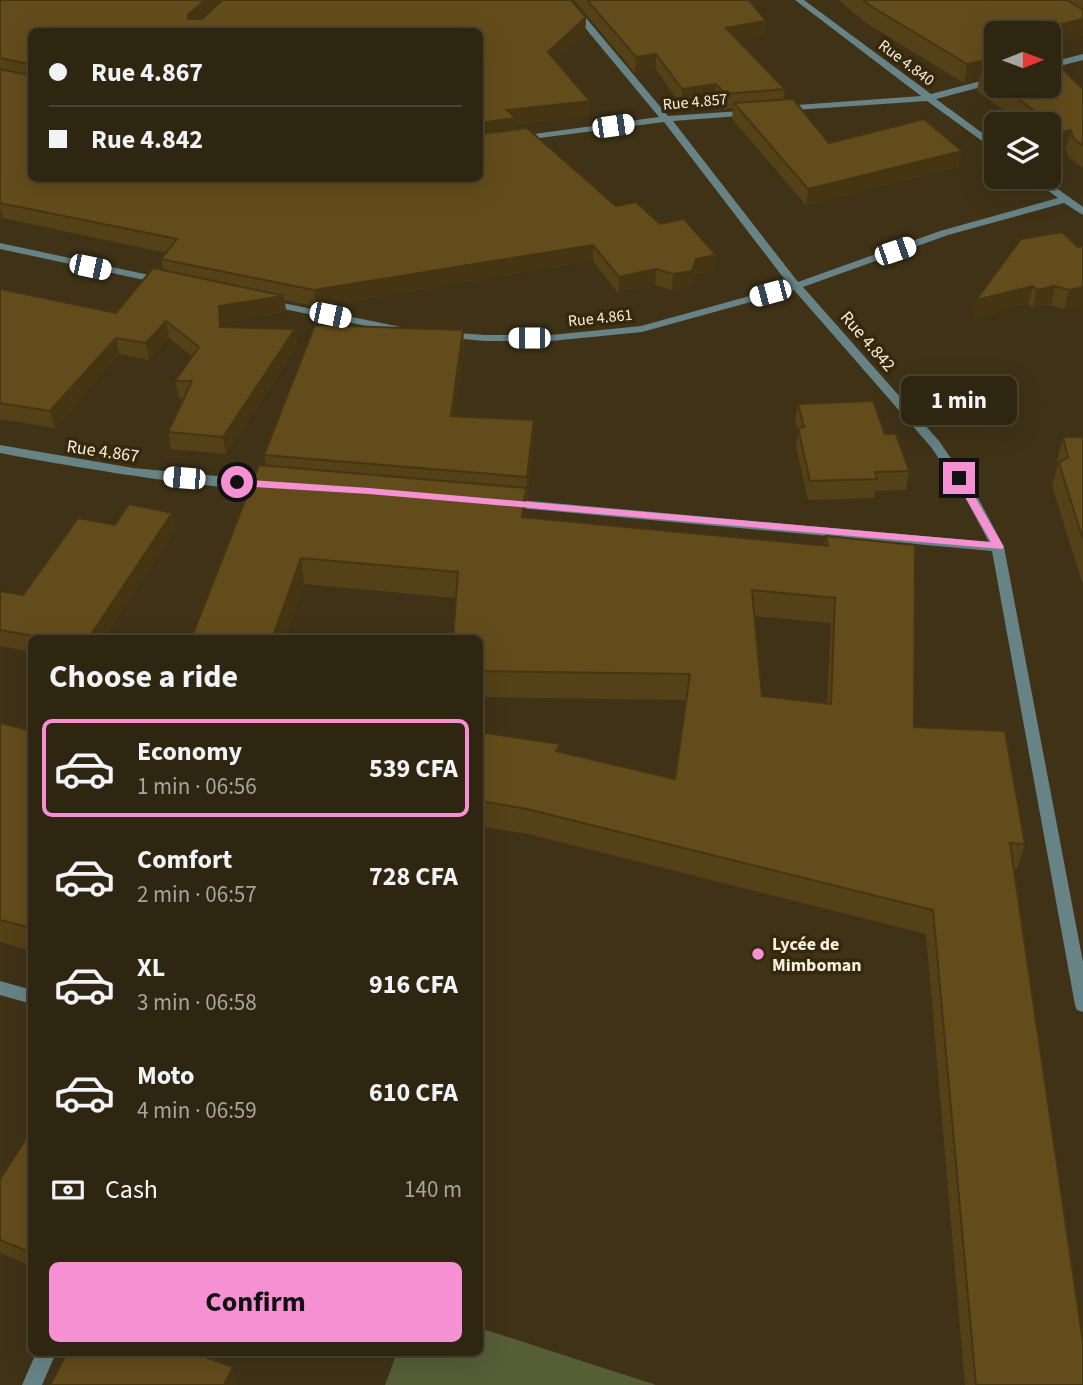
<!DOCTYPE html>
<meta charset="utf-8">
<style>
body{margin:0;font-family:"Source Sans 3",sans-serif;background:#3b321f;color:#f1f3f6;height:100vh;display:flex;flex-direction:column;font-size:26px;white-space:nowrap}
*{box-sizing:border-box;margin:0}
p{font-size:23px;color:#a7a59f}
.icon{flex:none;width:38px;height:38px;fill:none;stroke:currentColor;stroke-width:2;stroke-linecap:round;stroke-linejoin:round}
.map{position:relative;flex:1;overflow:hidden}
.side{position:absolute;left:28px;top:635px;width:455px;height:721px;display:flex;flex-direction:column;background:#2f2611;border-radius:10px;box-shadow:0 7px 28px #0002,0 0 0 2px #4a4331}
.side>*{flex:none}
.hud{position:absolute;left:28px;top:28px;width:455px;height:154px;border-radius:10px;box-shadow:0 7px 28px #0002,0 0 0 2px #4a4331;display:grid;align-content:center;height:154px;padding:0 21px;background:#2f2611}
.needle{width:46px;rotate:89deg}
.fabs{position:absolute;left:984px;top:21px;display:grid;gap:14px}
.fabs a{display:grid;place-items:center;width:77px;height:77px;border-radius:10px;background:#2f2611;box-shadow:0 7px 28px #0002,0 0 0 2px #4a4331;font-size:35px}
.end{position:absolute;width:32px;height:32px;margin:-16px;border:9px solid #f591d2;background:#111;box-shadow:0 0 0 4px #111}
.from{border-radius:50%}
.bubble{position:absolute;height:49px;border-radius:10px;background:#2f2611;box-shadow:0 7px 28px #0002,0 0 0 2px #4a4331;font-size:23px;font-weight:700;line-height:49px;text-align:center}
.car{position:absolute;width:21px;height:42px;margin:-21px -10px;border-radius:9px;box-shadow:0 0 5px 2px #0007;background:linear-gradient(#fff 24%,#345 0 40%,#fff 0 76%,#345 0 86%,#fff 0)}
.hud b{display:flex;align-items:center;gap:24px;height:66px;font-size:26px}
.hud b+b{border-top:2px solid #4a4331}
.hud i{width:18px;height:18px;background:#f1f3f6}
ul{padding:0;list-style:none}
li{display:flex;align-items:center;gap:21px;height:98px;margin:0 14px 10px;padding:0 7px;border:4px solid transparent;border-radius:10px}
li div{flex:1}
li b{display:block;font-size:26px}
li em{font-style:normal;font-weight:700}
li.on{border-color:#f591d2}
li>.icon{width:63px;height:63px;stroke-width:1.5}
h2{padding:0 21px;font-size:32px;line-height:84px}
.pay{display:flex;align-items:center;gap:18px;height:77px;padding:0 21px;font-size:26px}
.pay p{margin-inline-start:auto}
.primary-button{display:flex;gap:14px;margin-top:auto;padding:14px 21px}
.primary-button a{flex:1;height:80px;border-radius:10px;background:#f591d2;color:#111;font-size:28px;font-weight:700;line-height:80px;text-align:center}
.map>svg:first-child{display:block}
.green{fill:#565e36}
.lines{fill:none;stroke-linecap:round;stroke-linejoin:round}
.street{fill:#678385;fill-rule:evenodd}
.wall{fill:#554117;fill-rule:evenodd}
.shaded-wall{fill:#453513}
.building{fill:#634c1b;stroke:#453513;stroke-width:2;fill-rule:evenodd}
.route{fill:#f591d2}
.poi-dot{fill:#f591d2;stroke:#35280d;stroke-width:2.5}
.labels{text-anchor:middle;stroke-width:7;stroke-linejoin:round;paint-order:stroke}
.far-street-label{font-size:16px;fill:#f7efdf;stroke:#35280d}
.street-label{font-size:18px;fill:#f7efdf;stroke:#35280d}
.poi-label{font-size:18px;font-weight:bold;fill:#f7efdf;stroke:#35280d;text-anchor:start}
</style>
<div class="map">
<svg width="1083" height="1385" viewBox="0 0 1083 1385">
<rect width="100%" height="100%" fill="#3f3217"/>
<path class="green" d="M480 1328 656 1385H385L397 1353H480Z"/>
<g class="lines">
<path class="street" d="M562 0H571L668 116 755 110 757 112 752 115 673 121 798 282 940 231 1058 198 1030 177H1041L1083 207V215L1064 203 948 235 803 287 939 441 977 496 1004 547 1083 962V1012L1077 1010 1075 1005 992 551 508 507 502 503 508 499 989 542 965 497 931 447 794 290 642 332 551 341H485L440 337 438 335 444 332 485 335H551L641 326 789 285 664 122 516 141V137L519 136 659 117Z
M795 0H804L931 94 996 77V83L936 99 996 143V151L927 101 780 111V107L783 106 921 96Z
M1083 54V60L1048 69V63Z
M0 243 163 278 168 281 163 284 0 249Z
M268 300 406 328 412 331 406 334 264 305 263 303Z
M0 445 133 468 268 481 274 485C257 500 35 460 0 453Z
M0 981 32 990V1004L0 995Z
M36 1353H56L42 1385H22Z"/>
</g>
<path class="wall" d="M0 0 586 17 585 32 555 60 590 116 516 125V129L616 206 660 224 716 255 714 271 695 275 691 287 672 290 655 285 618 293 593 261 316 307 285 300 286 312 222 323V327L295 329 297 346 226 454 171 449 168 432 185 398H179L175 381 193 357 169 338 149 360 119 354 55 428 0 419V287V289L116 313 163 270 161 259 166 253 3 218 0 221ZM32 32H480V178H32Z
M574 0H749L765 36 738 41 785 89 784 99 829 143 959 167 806 205 732 119 733 108 724 109 715 99 681 105 656 69 635 73Z
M838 0H1083V36L1048 45V33H996V86H1048L1083 89V168L1068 157 1066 149 1059 151 1048 142V124H1023L977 91 979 79 964 83 866 23Z
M1083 246V304L1064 309 1051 305 1033 308 1028 304 972 319 1078 247Z
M463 330 464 352 455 416 534 442 527 500 526 499 525 517 824 545 826 536 914 727 1025 844 1017 869H1014L1083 1385H965L926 934 528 834 480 826V732L675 779 686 700 480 697V639L456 598 304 584 285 639H191L266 465 264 455ZM754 616 831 623 827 703 762 696Z
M798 404 885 434 909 471 906 490 875 491 874 498 808 500 796 446 798 432 795 423Z
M1063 437H1083V582H1082L1052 486 1058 465 1057 460Z
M172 513 176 530 104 639H32V652L0 646V591L23 595 115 525Z
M0 723 32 731V951L0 942Z
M32 1129V1266L0 1253V1177L1 1178Z"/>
<path class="shaded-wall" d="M205 0H223L190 32 188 15Z
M586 17 585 32 548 67V52Z
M1083 19V36L1048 45V33H1024Z
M766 21 765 36 725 43 726 28Z
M656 54V69L635 73 636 57Z
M996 58V75L981 72 979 79 964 83 967 64Z
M716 84 715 99 681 105 682 89Z
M590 101V116L516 125V134L480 139V123L507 110Z
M1071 130 1066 149 1059 151 1064 132Z
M962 151 959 167 806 205 808 189Z
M0 207 3 218 0 221Z
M593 245V261L316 307 314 290Z
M716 255 714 271 695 275 691 287 672 290 673 274 696 259Z
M656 269 655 285 618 293 619 277Z
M1033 286 1028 304 972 319 976 300Z
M1055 286 1051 305 1033 308 1037 290Z
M1083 287V304L1064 309 1069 290Z
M284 296 286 312 222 323 223 343 220 327 219 306Z
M166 321 169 338 149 360 146 343Z
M295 329 297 346 226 454 223 437Z
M463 330 464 352 452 439 451 416Z
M116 338 119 354 55 428 50 411Z
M534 420V442L527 500V477Z
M526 488V513L523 543 522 517Z
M172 513 176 530 104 639H88Z
M301 558 304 584 285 639H272Z
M233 1367 238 1385H224Z"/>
<path class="building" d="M0 0H205L188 15V19H202L222 0H571L586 17 548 52 590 101 507 110 516 118 480 123V32H32V178H480V134L527 128 616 206 636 202 660 224 684 219 716 255 696 259 692 271 673 274 656 269 619 277 593 245 314 290 161 259 177 239 0 203V69L28 75 31 73 29 64 0 58Z
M587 0H749L766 21 726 28 785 89 725 94 716 84 682 89 656 54 636 57Z
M863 0H1067L1083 10V19L1024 33H996V58L967 64 869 5Z
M1048 55 1083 89V146L1073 138 1071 130 1064 132 1000 86H1048Z
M996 68V83L981 72Z
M793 99 829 143 924 119 962 151 808 189 734 103Z
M1062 232 1078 247 1083 246V287L1069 290 1055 286 1037 290 1033 286 976 300 1021 239Z
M153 268 284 296 219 306 220 327 295 329 223 437 168 432 192 381H175L199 347 166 321 146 343 116 338 50 411 0 403V289L116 313Z
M315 325 463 330 451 416 534 420 527 477 264 455Z
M873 401 885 434H896L909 471 875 472 877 479 810 481 798 428 804 427 798 404Z
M1063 437H1083V540L1059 463 1068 457Z
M259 465 526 488 522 517 828 546 826 536 915 545 914 727 1005 731 1025 844 1010 843 1083 1342V1385H976L933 910 527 809 480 801V732L560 744 556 751 675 779 690 674 480 671V639H453L458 572 301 558 272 639H191ZM752 590 835 598 831 704 762 696Z
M129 504 172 513 88 639H51L0 630V591L23 595 78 518 115 525Z
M0 723 32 731V928L0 920Z
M32 1129V1253L0 1240V1177L1 1178Z
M67 1353H194L233 1367 224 1385H50Z"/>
<path class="route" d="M959 475 964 478 1004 547 1002 549 369 494 237 486 232 482 237 479 369 488 991 542 954 478Z"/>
<circle class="poi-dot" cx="758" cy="954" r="7"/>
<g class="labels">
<g class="far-street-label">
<text transform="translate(907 62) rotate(37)" y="6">Rue 4.840</text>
<text transform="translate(695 101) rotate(-5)" y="6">Rue 4.857</text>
<text transform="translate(600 317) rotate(-6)" y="6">Rue 4.861</text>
</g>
<g class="street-label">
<text transform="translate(868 341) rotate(49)" y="6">Rue 4.842</text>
<text transform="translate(103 451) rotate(8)" y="6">Rue 4.867</text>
</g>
<g class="poi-label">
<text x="772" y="950">Lycée de<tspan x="772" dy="21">Mimboman</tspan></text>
</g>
</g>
</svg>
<div class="fabs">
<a><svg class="needle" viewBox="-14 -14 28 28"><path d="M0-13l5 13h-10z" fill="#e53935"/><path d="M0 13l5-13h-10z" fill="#a7a59f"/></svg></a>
<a><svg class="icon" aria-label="layers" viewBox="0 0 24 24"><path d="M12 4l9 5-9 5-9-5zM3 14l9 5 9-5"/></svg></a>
</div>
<i class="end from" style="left:237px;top:482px"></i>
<i class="end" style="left:959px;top:478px"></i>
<div class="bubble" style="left:901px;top:376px;width:116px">1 min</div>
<i class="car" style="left:613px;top:126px;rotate:82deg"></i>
<i class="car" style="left:895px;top:251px;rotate:71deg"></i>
<i class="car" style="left:90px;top:267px;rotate:102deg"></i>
<i class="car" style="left:770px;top:293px;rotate:255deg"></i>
<i class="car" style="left:330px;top:315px;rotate:102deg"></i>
<i class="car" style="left:529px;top:338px;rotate:270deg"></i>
<i class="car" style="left:184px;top:478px;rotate:275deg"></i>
<div class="hud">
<b><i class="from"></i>Rue 4.867</b>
<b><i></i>Rue 4.842</b>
</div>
<section class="side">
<h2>Choose a ride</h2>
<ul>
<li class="on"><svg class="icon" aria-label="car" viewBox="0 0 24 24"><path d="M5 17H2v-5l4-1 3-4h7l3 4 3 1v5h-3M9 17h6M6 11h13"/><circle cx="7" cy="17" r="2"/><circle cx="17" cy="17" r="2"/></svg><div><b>Economy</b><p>1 min · 06:56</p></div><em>539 CFA</em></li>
<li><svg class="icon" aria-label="car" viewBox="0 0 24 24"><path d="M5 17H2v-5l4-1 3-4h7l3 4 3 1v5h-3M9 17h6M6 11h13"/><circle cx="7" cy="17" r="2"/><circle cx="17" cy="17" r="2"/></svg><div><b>Comfort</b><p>2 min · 06:57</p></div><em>728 CFA</em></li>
<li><svg class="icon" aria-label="car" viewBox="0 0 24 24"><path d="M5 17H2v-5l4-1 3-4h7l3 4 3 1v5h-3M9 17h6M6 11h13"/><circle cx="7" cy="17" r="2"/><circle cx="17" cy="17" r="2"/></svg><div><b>XL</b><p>3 min · 06:58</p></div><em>916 CFA</em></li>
<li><svg class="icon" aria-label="car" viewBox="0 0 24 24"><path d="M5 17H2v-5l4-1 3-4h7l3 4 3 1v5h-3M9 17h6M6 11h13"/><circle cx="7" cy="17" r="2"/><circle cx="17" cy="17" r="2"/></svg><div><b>Moto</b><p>4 min · 06:59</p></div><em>610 CFA</em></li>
</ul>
<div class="pay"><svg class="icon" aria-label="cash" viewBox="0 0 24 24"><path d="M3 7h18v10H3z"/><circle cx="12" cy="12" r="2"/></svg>Cash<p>140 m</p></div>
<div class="primary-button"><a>Confirm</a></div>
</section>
</div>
